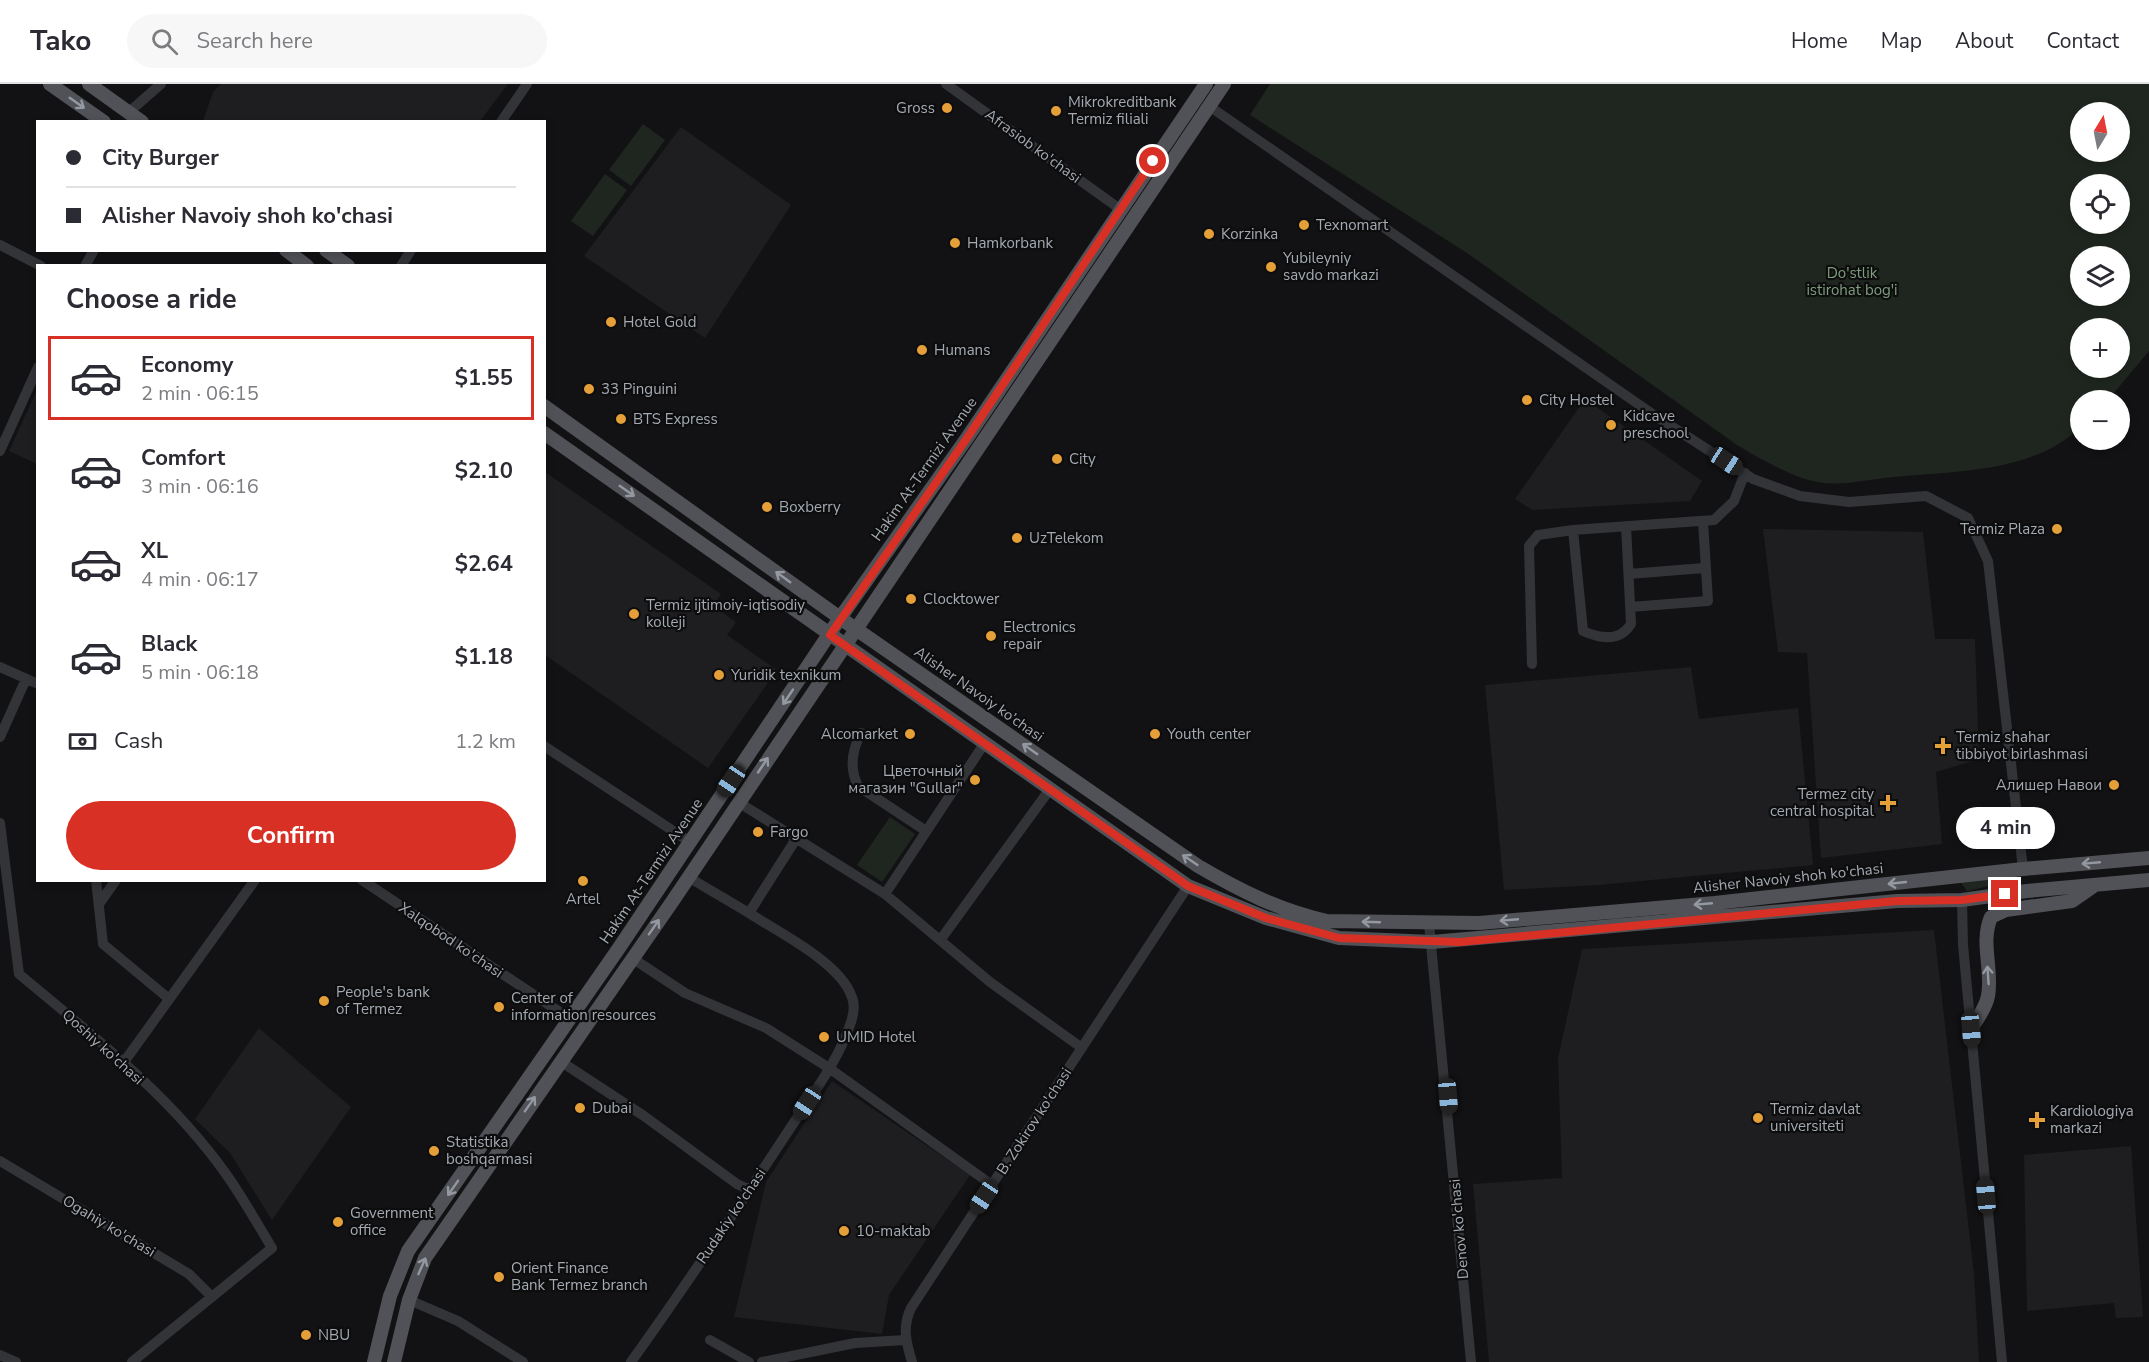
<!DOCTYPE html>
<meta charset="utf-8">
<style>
body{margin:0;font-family:"Nunito Sans",sans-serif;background:#f7f7f7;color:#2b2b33;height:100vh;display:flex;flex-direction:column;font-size:22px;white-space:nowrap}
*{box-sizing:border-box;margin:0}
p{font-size:20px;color:#7c7c81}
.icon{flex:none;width:33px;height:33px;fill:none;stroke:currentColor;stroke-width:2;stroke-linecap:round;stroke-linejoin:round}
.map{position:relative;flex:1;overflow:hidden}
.drawer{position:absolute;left:36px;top:180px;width:510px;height:618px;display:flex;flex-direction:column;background:#fff;border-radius:0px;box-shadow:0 3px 9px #0003}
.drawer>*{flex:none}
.guide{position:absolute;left:36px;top:36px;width:510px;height:132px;border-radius:0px;box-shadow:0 3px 9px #0003;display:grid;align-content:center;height:132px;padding:0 30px;background:#fff}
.needle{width:39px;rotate:10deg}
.buttons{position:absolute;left:2070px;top:18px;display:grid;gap:12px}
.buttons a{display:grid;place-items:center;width:60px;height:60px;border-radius:50%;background:#fff;box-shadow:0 3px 9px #0003;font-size:30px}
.end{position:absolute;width:27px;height:27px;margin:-14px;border:8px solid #d93025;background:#fff;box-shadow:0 0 0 3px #fff}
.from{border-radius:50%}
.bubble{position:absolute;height:42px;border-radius:21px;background:#fff;box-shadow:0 3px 9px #0003;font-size:20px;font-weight:700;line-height:42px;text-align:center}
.car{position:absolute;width:18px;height:36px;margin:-18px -9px;border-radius:8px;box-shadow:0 0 4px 2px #0007;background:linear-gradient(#222 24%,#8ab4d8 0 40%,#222 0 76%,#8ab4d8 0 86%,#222 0)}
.guide b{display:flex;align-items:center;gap:21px;height:57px;font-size:22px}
.guide b+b{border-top:2px solid #e1e1e2}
.guide i{width:15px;height:15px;background:#2b2b33}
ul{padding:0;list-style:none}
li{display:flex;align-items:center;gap:18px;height:84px;margin:0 12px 9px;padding:0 18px;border:3px solid transparent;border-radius:0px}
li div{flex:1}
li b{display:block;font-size:22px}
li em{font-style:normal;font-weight:700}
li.selected{border-color:#d93025}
li>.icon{width:54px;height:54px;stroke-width:1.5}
h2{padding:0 30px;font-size:27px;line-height:72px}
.pay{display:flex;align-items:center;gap:15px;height:66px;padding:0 30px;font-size:22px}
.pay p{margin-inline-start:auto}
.primary-button{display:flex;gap:12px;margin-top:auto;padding:12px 30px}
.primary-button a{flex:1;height:69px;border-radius:36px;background:#d93025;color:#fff;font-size:24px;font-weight:700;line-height:69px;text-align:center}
header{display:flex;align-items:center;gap:36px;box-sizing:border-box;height:84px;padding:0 30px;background:#fff;border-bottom:2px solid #e1e1e2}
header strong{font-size:28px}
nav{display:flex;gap:33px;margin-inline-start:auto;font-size:21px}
.search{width:420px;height:54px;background:#f7f7f7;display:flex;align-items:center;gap:15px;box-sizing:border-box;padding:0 21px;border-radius:33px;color:#7c7c81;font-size:22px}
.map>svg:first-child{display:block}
.built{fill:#1e1e20}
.green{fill:#1f261f;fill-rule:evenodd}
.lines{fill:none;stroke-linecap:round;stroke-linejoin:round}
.minor{stroke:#333438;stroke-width:10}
.major{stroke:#505257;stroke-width:14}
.oneway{stroke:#9398a1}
.route{stroke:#d93025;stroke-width:8}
.poi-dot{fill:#e59f38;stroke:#0d0d0e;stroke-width:2}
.labels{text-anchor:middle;stroke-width:4.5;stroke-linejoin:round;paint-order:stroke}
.poi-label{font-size:15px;fill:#a4aab3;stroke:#0d0d0e;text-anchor:start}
.street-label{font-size:15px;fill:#a4aab3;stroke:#0d0d0e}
.park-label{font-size:15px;fill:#7d9d7c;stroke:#0d0d0e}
</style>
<header>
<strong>Tako</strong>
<div class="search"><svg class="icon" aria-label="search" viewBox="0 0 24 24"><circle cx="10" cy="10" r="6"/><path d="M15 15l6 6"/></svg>Search here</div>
<nav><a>Home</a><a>Map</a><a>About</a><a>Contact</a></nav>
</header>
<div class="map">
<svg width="2149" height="1278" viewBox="0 0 2149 1278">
<rect width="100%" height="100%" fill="#121214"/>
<path class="built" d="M221 0H508L480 37H203L213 8Z
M681 43 791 121 705 254 584 172Z
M37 306V380L9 367Z
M1585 315 1702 397 1690 417 1532 426 1515 415Z
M545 388 721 510 713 522 736 538 727 551 777 586 708 684 545 571Z
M1763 445 1923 448 1935 555H1975L1979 675 1936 688 1942 760 1821 774 1807 569 1778 568Z
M1691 583 1699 635 1798 624 1813 781 1598 801 1504 806 1485 601Z
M1934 846 1974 1190 1979 1278H1489L1473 1100 1562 1094 1558 974 1582 865Z
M259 944 351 1023 272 1136 230 1069 195 1035Z
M832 997 970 1091 889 1211 882 1250 734 1233 766 1098Z
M2131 1062 2143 1233 2116 1234 2114 1219 2027 1227 2024 1071Z"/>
<path class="green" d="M1270 0H2149V267L2108 316H2080V344C2031 389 1957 387 1894 393 1872 395 1847 401 1825 399 1797 397 1761 375 1737 361L1467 169 1250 31ZM2080 28H2120V68H2080ZM2080 100H2120V140H2080ZM2080 172H2120V212H2080ZM2080 244H2120V284H2080Z
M643 40 665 56 631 102 609 86Z
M605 90 627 106 593 152 571 137Z
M890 733 915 750 882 798 857 781Z
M1967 793 2011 794V797L1967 807 1961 799Z"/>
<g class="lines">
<path class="minor" d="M946 0 1120 125
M1209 22 1654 331 1753 395 1800 412 1849 418 1926 412 1968 434 1988 477 2023 785
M129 28 161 0
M501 38 527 0
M0 161 41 182
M85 182 94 166
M401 182 411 166
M0 367 38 283
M1626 442 1631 540C1620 558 1601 555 1583 547L1573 446 1714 436 1734 417 1745 389
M1629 490 1704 484
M1630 523 1708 517 1703 437
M1532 580 1529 462 1538 451 1573 446
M0 583 38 600
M861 649C852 666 849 684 858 702L926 747
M0 653 26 595
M544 662 690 758
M738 718 885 810 984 660
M0 739 19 890C92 951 171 1012 226 1090 243 1114 257 1139 272 1164L132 1278
M688 793 749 829 796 755
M96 796 103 860 168 914
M362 796 570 935
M885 810 990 898 1082 964
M1962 816 1963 861 2002 1278
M99 820 116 796
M1429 840 1471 1278
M941 855 1050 705
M632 874 685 909 766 944 829 984 992 1101
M560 977 644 1032 737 1100 750 1106
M124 978 255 796
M0 1077 189 1190 212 1213
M409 1216 458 1237 523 1278
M710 1256 749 1278
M0 1271 16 1278
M631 1278C684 1204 735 1128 785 1052 808 1016 838 979 851 938 854 929 855 919 851 911 839 878 778 848 749 829
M762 1278 855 1259 905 1256
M912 1278C906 1258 902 1243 911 1224L1188 802"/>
<path class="major" d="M50 0 104 38
M89 0 142 38
M286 166 307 182
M326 166 348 182
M544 322 840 534 1198 782C1239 806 1280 827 1327 837L1479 839 1715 819 2023 785 2149 774
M544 349 1188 802 1266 834 1339 854 1432 858 1897 817 1962 816 2027 807 2149 796
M1971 945C1977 935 1986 924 1988 912 1993 885 1980 859 1991 833L2006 826 2072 817 2095 801
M374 1278 390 1212 408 1167 619 864 840 534 967 354 1206 0
M394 1278 409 1216 425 1174 672 818 1224 0"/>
</g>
<defs><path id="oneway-shaft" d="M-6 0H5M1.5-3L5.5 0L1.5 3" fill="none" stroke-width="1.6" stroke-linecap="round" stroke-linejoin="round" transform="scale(1.5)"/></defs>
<g class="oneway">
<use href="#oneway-shaft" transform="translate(77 19) rotate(35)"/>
<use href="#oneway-shaft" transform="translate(627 407) rotate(35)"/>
<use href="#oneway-shaft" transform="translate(783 493) rotate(-144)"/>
<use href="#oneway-shaft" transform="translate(788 613) rotate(124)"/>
<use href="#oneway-shaft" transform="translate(1030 665) rotate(-145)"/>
<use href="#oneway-shaft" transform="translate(763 681) rotate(-56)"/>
<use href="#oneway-shaft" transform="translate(1190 776) rotate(-146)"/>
<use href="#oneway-shaft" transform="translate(2091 779) rotate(175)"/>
<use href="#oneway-shaft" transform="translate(1897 799) rotate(174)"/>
<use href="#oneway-shaft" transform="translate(1703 820) rotate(175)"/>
<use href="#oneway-shaft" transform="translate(1509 836) rotate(175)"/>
<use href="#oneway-shaft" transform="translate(1371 838) rotate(-178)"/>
<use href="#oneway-shaft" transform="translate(654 843) rotate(-55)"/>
<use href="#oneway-shaft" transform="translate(1988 891) rotate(-94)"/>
<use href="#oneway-shaft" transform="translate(530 1020) rotate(-55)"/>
<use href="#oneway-shaft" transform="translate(453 1104) rotate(125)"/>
<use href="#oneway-shaft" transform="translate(422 1182) rotate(-66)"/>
</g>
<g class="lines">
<path class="route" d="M1153 77 967 354 830 551 1188 802 1266 834 1339 854 1460 858 1897 817 1962 816 2005 810"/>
</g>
<g class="poi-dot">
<circle cx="947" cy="24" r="6"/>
<circle cx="1056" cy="27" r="6"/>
<circle cx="1304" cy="141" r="6"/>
<circle cx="1209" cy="150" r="6"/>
<circle cx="955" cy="159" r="6"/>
<circle cx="1271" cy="183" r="6"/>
<circle cx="611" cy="238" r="6"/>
<circle cx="922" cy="266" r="6"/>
<circle cx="589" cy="305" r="6"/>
<circle cx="1527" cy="316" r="6"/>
<circle cx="621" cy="335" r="6"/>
<circle cx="1611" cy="341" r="6"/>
<circle cx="1057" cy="375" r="6"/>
<circle cx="767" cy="423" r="6"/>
<circle cx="2057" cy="445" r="6"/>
<circle cx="1017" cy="454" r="6"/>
<circle cx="911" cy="515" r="6"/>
<circle cx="634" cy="530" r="6"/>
<circle cx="991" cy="552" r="6"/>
<circle cx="719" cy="591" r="6"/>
<circle cx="910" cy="650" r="6"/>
<circle cx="1155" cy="650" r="6"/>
<path d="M1940 653h6v6h6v6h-6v6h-6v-6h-6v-6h6z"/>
<circle cx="975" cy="696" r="6"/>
<circle cx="2114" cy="701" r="6"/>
<path d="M1885 710h6v6h6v6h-6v6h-6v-6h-6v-6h6z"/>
<circle cx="758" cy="748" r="6"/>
<circle cx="583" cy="797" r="6"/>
<circle cx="324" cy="917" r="6"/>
<circle cx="499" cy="923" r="6"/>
<circle cx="824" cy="953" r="6"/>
<circle cx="580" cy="1024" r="6"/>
<circle cx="1758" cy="1034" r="6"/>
<path d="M2034 1027h6v6h6v6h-6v6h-6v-6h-6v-6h6z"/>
<circle cx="434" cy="1067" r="6"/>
<circle cx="338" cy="1138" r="6"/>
<circle cx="844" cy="1147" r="6"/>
<circle cx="499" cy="1193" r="6"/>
<circle cx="306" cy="1251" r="6"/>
</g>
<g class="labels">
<g class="poi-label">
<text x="1068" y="23">Mikrokreditbank<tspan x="1068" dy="17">Termiz filiali</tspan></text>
<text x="935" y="29" text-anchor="end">Gross</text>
<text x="1316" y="146">Texnomart</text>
<text x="1221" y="155">Korzinka</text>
<text x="967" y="164">Hamkorbank</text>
<text x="1283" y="179">Yubileyniy<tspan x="1283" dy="17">savdo markazi</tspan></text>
<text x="623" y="243">Hotel Gold</text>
<text x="934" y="271">Humans</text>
<text x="601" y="310">33 Pinguini</text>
<text x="1539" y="321">City Hostel</text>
<text x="1623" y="337">Kidcave<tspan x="1623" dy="17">preschool</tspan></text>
<text x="633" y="340">BTS Express</text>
<text x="1069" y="380">City</text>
<text x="779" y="428">Boxberry</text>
<text x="2045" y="450" text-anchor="end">Termiz Plaza</text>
<text x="1029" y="459">UzTelekom</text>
<text x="923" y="520">Clocktower</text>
<text x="646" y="526">Termiz ijtimoiy-iqtisodiy<tspan x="646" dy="17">kolleji</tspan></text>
<text x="1003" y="548">Electronics<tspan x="1003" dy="17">repair</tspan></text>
<text x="731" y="596">Yuridik texnikum</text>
<text x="898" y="655" text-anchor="end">Alcomarket</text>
<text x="1167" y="655">Youth center</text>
<text x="1956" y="658">Termiz shahar<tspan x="1956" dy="17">tibbiyot birlashmasi</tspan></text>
<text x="963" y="692" text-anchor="end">Цветочный<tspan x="963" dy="17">магазин "Gullar"</tspan></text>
<text x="2102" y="706" text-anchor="end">Алишер Навои</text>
<text x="1874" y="715" text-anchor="end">Termez city<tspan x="1874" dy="17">central hospital</tspan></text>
<text x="770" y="753">Fargo</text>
<text x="583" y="820" text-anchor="middle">Artel</text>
<text x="336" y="913">People's bank<tspan x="336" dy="17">of Termez</tspan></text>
<text x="511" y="919">Center of<tspan x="511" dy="17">information resources</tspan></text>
<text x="836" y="958">UMID Hotel</text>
<text x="592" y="1029">Dubai</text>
<text x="1770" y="1030">Termiz davlat<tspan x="1770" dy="17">universiteti</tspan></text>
<text x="2050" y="1032">Kardiologiya<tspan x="2050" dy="17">markazi</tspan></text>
<text x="446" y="1063">Statistika<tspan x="446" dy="17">boshqarmasi</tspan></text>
<text x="350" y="1134">Government<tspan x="350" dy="17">office</tspan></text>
<text x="856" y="1152">10-maktab</text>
<text x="511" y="1189">Orient Finance<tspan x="511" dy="17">Bank Termez branch</tspan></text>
<text x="318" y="1256">NBU</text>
</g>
<g class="street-label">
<text transform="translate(1033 62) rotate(36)" y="5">Afrasiob ko'chasi</text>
<text transform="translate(924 385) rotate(-55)" y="5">Hakim At-Termizi Avenue</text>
<text transform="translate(979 610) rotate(35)" y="5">Alisher Navoiy ko’chasi</text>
<text transform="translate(651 787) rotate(-56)" y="5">Hakim At-Termizi Avenue</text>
<text transform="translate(1788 794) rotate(-6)" y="5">Alisher Navoiy shoh ko'chasi</text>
<text transform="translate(451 856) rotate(34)" y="5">Xalqobod ko'chasi</text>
<text transform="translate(103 963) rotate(42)" y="5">Qoshiy ko'chasi</text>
<text transform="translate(1034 1037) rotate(-57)" y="5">B. Zokirov ko'chasi</text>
<text transform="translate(731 1132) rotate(-56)" y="5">Rudakiy ko'chasi</text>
<text transform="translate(109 1142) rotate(31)" y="5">Ogahiy ko'chasi</text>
<text transform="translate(1459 1145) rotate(-95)" y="5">Denov ko'chasi</text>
</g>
<g class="park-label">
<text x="1852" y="194">Do'stlik<tspan x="1852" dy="17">istirohat bog'i</tspan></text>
</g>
</g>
</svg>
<div class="buttons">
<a><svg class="needle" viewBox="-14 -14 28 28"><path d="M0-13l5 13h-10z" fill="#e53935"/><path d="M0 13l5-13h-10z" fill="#7c7c81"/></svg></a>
<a><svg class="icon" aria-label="locate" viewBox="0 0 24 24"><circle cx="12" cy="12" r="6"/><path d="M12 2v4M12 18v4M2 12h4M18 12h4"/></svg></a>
<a><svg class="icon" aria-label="layers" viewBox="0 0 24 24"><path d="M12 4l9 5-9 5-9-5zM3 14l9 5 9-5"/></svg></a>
<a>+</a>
<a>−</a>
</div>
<i class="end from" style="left:1153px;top:77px"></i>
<i class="end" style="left:2005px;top:810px"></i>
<div class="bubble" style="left:1956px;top:723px;width:99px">4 min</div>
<i class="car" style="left:1726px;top:377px;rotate:123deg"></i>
<i class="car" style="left:731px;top:697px;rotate:214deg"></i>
<i class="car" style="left:1971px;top:945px;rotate:175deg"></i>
<i class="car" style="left:1448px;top:1012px;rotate:175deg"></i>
<i class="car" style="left:807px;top:1019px;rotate:213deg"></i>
<i class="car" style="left:1986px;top:1112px;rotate:355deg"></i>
<i class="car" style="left:984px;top:1113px;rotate:214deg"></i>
<div class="guide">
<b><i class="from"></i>City Burger</b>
<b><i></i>Alisher Navoiy shoh ko'chasi</b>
</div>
<section class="drawer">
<h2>Choose a ride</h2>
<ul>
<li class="selected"><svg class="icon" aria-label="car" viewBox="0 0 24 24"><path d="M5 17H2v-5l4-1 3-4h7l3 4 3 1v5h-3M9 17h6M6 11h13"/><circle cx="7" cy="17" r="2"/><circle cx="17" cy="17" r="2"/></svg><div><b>Economy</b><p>2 min · 06:15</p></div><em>$1.55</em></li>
<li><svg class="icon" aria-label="car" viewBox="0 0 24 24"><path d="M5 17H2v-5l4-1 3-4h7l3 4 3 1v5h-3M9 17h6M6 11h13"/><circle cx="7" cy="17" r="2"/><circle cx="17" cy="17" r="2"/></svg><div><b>Comfort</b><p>3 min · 06:16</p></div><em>$2.10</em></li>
<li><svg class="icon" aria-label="car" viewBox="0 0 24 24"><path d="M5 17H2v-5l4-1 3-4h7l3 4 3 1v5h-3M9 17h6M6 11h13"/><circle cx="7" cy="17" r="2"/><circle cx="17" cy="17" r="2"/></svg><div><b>XL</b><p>4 min · 06:17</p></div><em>$2.64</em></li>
<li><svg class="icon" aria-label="car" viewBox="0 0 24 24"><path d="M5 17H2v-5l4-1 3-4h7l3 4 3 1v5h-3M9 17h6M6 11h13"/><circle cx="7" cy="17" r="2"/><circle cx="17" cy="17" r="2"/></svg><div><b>Black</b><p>5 min · 06:18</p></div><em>$1.18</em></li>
</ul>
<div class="pay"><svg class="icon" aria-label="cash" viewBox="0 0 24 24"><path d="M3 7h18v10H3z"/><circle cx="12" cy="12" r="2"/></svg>Cash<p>1.2 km</p></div>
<div class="primary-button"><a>Confirm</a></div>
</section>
</div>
